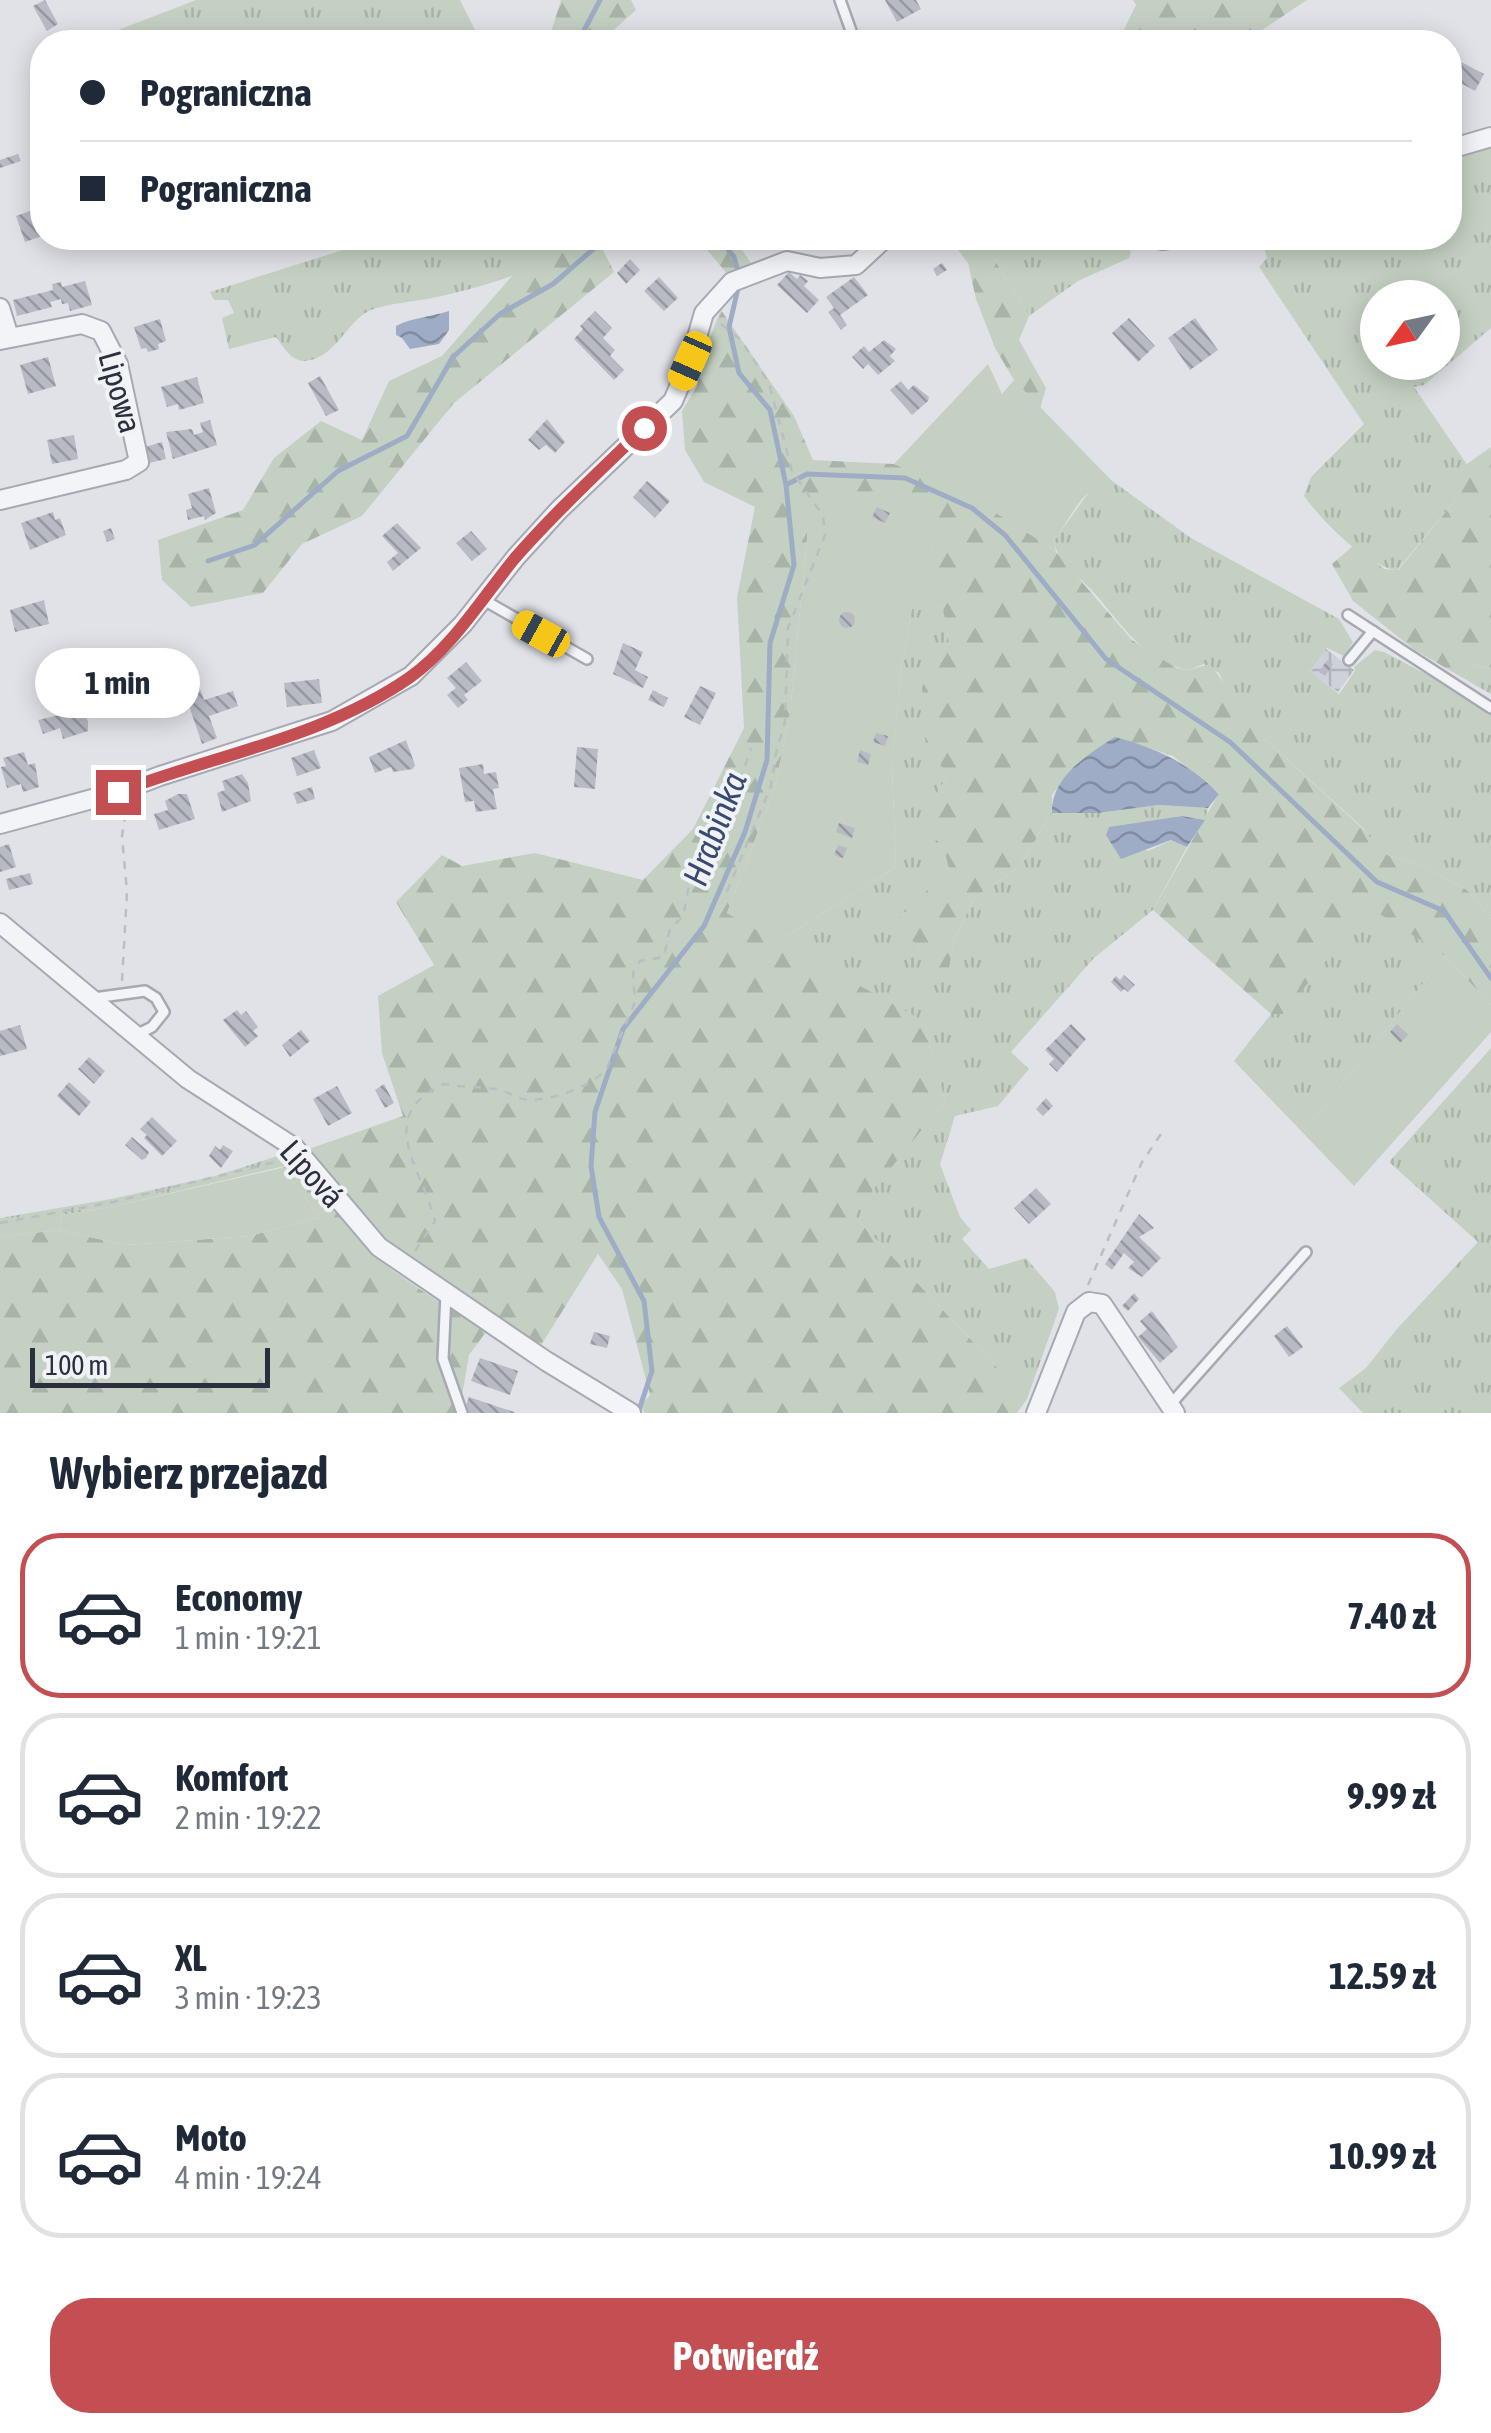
<!DOCTYPE html>
<html lang="pl">
<meta charset="utf-8">
<style>
body{margin:0;font-family:"Asap Condensed",sans-serif;background:#f6f6f7;color:#1f2937;height:100vh;display:flex;flex-direction:column;font-size:38px;white-space:nowrap}
*{box-sizing:border-box;margin:0}
p{font-size:32px;color:#747a83}
.icon{flex:none;width:55px;height:55px;fill:none;stroke:currentColor;stroke-width:2;stroke-linecap:round;stroke-linejoin:round}
.map{position:relative;height:1413px;overflow:hidden}
.details{display:flex;flex-direction:column;background:#fff;flex:1}
.details>*{flex:none}
.guide{position:absolute;left:30px;top:30px;width:1432px;height:220px;border-radius:40px;box-shadow:0 5px 25px #0003;display:grid;align-content:center;height:220px;padding:0 50px;background:#fff}
.needle{width:65px;rotate:237deg}
.buttons{position:absolute;left:1360px;top:280px;display:grid;gap:20px}
.buttons a{display:grid;place-items:center;width:100px;height:100px;border-radius:50%;background:#fff;box-shadow:0 5px 25px #0003;font-size:50px}
.scale{position:absolute;left:30px;bottom:25px;width:240px;box-sizing:border-box;padding-left:10px;border:5px solid #2a2f3e;border-top:0;font-size:28px;line-height:35px;white-space:nowrap;color:#2a2f3e;-webkit-text-stroke:8px #f0f2f6;paint-order:stroke}
.end{position:absolute;width:45px;height:45px;margin:-22px;border:12px solid #c34f53;background:#fff;box-shadow:0 0 0 5px #fff}
.from{border-radius:50%}
.bubble{position:absolute;height:70px;border-radius:35px;background:#fff;box-shadow:0 5px 25px #0003;font-size:32px;font-weight:700;line-height:70px;text-align:center}
.car{position:absolute;width:30px;height:60px;margin:-30px -15px;border-radius:12px;box-shadow:0 0 8px 2px #0007;background:linear-gradient(#f5c518 24%,#345 0 40%,#f5c518 0 76%,#345 0 86%,#f5c518 0)}
.guide b{display:flex;align-items:center;gap:35px;height:95px;font-size:38px}
.guide b+b{border-top:2px solid #e0e1e3}
.guide i{width:25px;height:25px;background:#1f2937}
ul{padding:0;list-style:none}
li{display:flex;align-items:center;gap:30px;height:165px;margin:0 20px 15px;padding:0 30px;border:5px solid #e0e1e3;border-radius:40px}
li div{flex:1}
li b{display:block;font-size:38px}
li em{font-style:normal;font-weight:700}
li.on{border-color:#c34f53}
li>.icon{width:90px;height:90px;stroke-width:1.5}
h2{padding:0 50px;font-size:45px;line-height:120px}
.button{display:flex;gap:20px;margin-top:auto;padding:20px 50px}
.button a{flex:1;height:115px;border-radius:40px;background:#c34f53;color:#fff;font-size:40px;font-weight:700;line-height:115px;text-align:center}
.map>svg:first-child{display:block}
.industrial{fill:url(#industrial-grid)}
.grass{fill:url(#grass-tufts);fill-rule:evenodd}
.forest{fill:url(#forest-firs)}
.garden{fill:#c4d1c2}
.water{fill:url(#water-waves)}
.lines{fill:none;stroke-linecap:round;stroke-linejoin:round}
.stream{stroke:#9eacc5;stroke-width:5}
.building{fill:url(#building-back-hatch)}
.lane-casing{stroke:#a6a9b2;stroke-width:14}
.street-casing{stroke:#a6a9b2;stroke-width:22}
.path{stroke:#bbbdc3;stroke-width:2.5;stroke-dasharray:8 8;stroke-linecap:butt}
.lane{stroke:#f3f4f7;stroke-width:9}
.street{stroke:#f3f4f7;stroke-width:18}
.route{stroke:#c34f53;stroke-width:12}
.labels{text-anchor:middle;stroke-width:8;stroke-linejoin:round;paint-order:stroke}
.street-label{font-size:32px;fill:#2a2f3e;stroke:#f0f2f6}
.water-label{font-size:35px;font-style:italic;fill:#384a6f;stroke:#f0f2f6}
</style>
<div class="map">
<svg width="1491" height="1413" viewBox="0 0 1491 1413">
<defs>
<pattern id="industrial-grid" width="8" height="8" patternUnits="userSpaceOnUse" patternTransform="scale(2.5)"><rect width="8" height="8" fill="#cfd1da"/><path d="M0 4h8M4 0v8" fill="none" stroke="#b2b4bc"/></pattern>
<pattern id="grass-tufts" width="24" height="20" patternUnits="userSpaceOnUse" patternTransform="scale(2.5)"><rect width="24" height="20" fill="#c4d1c2"/><path d="M3 7l-1-3M5 7V3M7 7l1-3M15 17l-1-3M17 17v-4M19 17l1-3" fill="none" stroke="#a9b4a8"/></pattern>
<pattern id="forest-firs" width="22" height="20" patternUnits="userSpaceOnUse" patternTransform="scale(2.5)"><rect width="22" height="20" fill="#c4d1c2"/><path d="M5 1l3.5 6h-7zM16 11l3.5 6h-7z" fill="#a9b4a8"/></pattern>
<pattern id="water-waves" width="16" height="10" patternUnits="userSpaceOnUse" patternTransform="scale(2.5)"><rect width="16" height="10" fill="#9eacc5"/><path d="M0 5q4-4 8 0t8 0" fill="none" stroke="#818ca1"/></pattern>
<pattern id="building-back-hatch" width="6" height="6" patternUnits="userSpaceOnUse" patternTransform="scale(2.5)"><rect width="6" height="6" fill="#b8bbc4"/><path d="M-1 5l2 2M0 0l6 6M5-1l2 2" fill="none" stroke="#9698a1"/></pattern>
</defs>
<rect width="100%" height="100%" fill="#e0e2e8"/>
<path class="industrial" d="M1326 649 1354 670 1338 692 1310 673Z"/>
<path class="grass" d="M196 0H460L481 42H87Z
M1491 143V328L1424 385 1414 387 1468 466 1458 497 1397 570C1368 568 1321 520 1304 496L1311 477 1364 424 1259 267 1267 258 1261 238H1450V159ZM1378 298H1442V362H1378Z
M364 238H582C541 271 483 287 432 298 413 302 389 303 371 310 347 320 335 360 304 361 291 361 283 346 276 337L229 349 222 318 234 313 228 300H214L210 292 365 243Z
M981 238H1123L1131 252 1129 258 1078 281 1029 316Z
M1103 480H1111L1191 538 1339 619 1353 642 1344 656 1327 648 1310 672 1339 694 1355 671 1354 667 1375 650 1384 652 1479 702 1491 712V919L1467 890 1419 864 1387 855 1374 843 1364 829 1265 739 1227 690 1219 673 1204 664 1188 670C1146 662 1122 626 1097 596 1082 578 1058 566 1054 541L1091 489Z
M943 606 949 642 922 688 949 774 935 796 949 869 916 944 935 981 949 969 954 940 974 898 1018 868 1052 813H1098L1159 805 1208 808 1205 820 1182 816 1109 828 1148 851 1172 840 1187 847 1153 910 1094 958 1011 1052 1029 1069 998 1106 955 1116 940 1164 960 1217 971 1230 962 1239 989 1269 1026 1258 1055 1292 1059 1309 1027 1399 852 1214 945 1101 924 1022 777 942 896 867 892 766 901 669 912 608Z
M1475 665 1491 669V694L1463 678Z
M1369 906 1445 956 1303 1133 1234 1061 1271 1014 1283 1013Z
M1491 1048V1413H1363L1339 1388 1366 1368 1396 1330 1478 1242 1389 1162Z
M287 1153 297 1163 116 1206 62 1215 59 1230 0 1237V1218L111 1199 215 1176Z"/>
<path class="forest" d="M561 0H631L636 10 600 42H548Z
M1133 0H1307L1262 30 1254 42H1118L1136 5Z
M582 238H597L614 272 454 403 362 516 302 544 263 593 191 607 162 580 158 540 243 510 274 458 321 421 362 440 389 381 442 356 512 276Z
M697 238H734L753 266 729 276Z
M949 238H981L1029 316 1019 340 1046 388 1040 409 1014 380 995 348 976 299 968 263Z
M721 310 794 416 813 460 894 464 943 483 995 510 1056 552 1132 640 1176 668 1188 670 1210 664 1265 739 1364 830 1387 855 1419 864 1467 890 1491 919V1005L1445 956 1369 907 1283 1014H1271L1153 910 1219 793 1173 756 1115 737 1070 771 1052 795V813L1018 868 974 898 954 940 949 969 935 982 916 944 893 924 949 869 943 844 923 833 935 796 949 774 926 751 922 687 949 642 929 532 808 529 790 714 775 787 727 913 924 1021 945 1101 853 1215 1027 1399 1017 1413H645L640 1407 650 1395 622 1289 598 1254 540 1347 498 1316 391 1248 306 1150 403 1116 382 1053 378 996 434 965 396 902 442 855 462 866 535 853 643 880 693 829 744 728 737 597 755 507 704 482 685 450 682 411 697 386 707 345Z
M1491 447V669L1475 665 1463 678 1415 650 1353 601 1332 564 1354 545 1384 569 1398 570 1458 497 1467 464Z
M297 1163C328 1195 348 1235 383 1263 415 1288 452 1309 486 1332L469 1355 459 1413H0V1237L59 1230 125 1245 249 1236 321 1217 281 1168Z"/>
<path class="garden" d="M988 364 1002 394 1014 380 1111 480C1086 482 1068 522 1054 541L1056 552C1001 514 956 488 894 464Z
M892 491 929 532 943 606 912 609 901 669 892 767 896 867 777 942 727 913 775 787 790 714 808 529 826 492Z
M1445 956 1491 1005V1032L1354 1186 1303 1133Z
M281 1168 321 1217 249 1236 125 1245 59 1230 62 1215 116 1206Z"/>
<path class="water" d="M449 311V330L439 344 410 349 402 338 396 335V326C413 317 431 317 449 311Z
M1115 737C1156 748 1189 763 1219 794L1208 808 1159 805 1098 813H1052C1051 777 1087 755 1115 737Z
M1182 816 1205 820 1187 847 1171 840 1121 859 1106 835 1109 827Z"/>
<g class="lines">
<path class="stream" d="M578 42 600 0
M719 238 734 257 739 274
M786 485 807 474 905 478 972 508 1005 535 1106 659 1230 742 1377 882 1444 911 1491 978
M208 561 255 545 338 471 407 436 453 357 500 314 553 284 606 238
M638 1413 652 1371 644 1301 599 1217 591 1166 595 1112 623 1029 704 926 745 832 767 760 770 643 794 565 786 485 770 410 739 373 729 327 739 284"/>
</g>
<path class="building" d="M45 0 58 24 47 31 33 6Z
M885 0H916L921 9 897 22Z
M1450 56 1484 74 1475 91 1450 77Z
M18 154 21 161 0 168V160Z
M41 207 42 236 25 242 16 216Z
M630 259 640 270 626 284 617 273Z
M942 263 947 270 937 276 933 269Z
M789 272 797 279 800 275 808 281 804 286 819 300 807 313 777 285Z
M659 277 678 298 664 311 644 291Z
M854 277 868 295 840 315 847 325 841 330 828 312 834 308 826 297Z
M85 281 92 305 70 311 68 303 62 304 61 299 50 302 52 307 17 316 13 300 53 290 52 284 61 282 62 287Z
M595 311 612 328 603 338 615 350 610 356 624 370 614 380 574 339 583 329 580 326Z
M1129 318 1155 346 1138 362 1112 333Z
M1195 318 1218 350 1190 370 1168 338Z
M160 319 166 341 158 344 159 349 148 352 146 348 141 349 134 327Z
M884 340 896 349 890 356 895 361 878 375 868 364 863 369 852 357 864 346 869 352Z
M48 357 56 386 28 394 20 365Z
M320 376 339 410 326 416 308 383Z
M197 377 204 403 179 410 178 404 167 407 161 387Z
M901 381 908 390 914 385 929 397 928 401 912 415 890 390Z
M547 419 565 442 555 453 546 445 539 450 528 440Z
M210 420 217 445 173 459 166 432 192 429 194 435 203 432 200 423Z
M74 435 78 459 52 464 47 440Z
M162 442 166 459 149 463 145 447Z
M647 481 670 501 655 518 633 497Z
M209 488 216 513 205 520 204 516 188 520 186 510 192 508 188 494Z
M877 507 890 513 885 523 872 517Z
M53 512 55 520 60 518 66 535 30 550 21 523Z
M397 523 421 548 393 571 387 562 398 553 382 536Z
M111 528 115 539 107 542 103 531Z
M471 531 487 549 472 561 456 543Z
M44 600 49 624 15 632 10 610Z
M839 620a8 8 0 1 1 16 0a8 8 0 1 1-16 0Z
M623 643 643 652 635 670 648 677 643 688 613 674Z
M1327 660 1333 664 1325 676 1319 672Z
M466 662 482 681 464 695 468 700 458 708 447 695 456 688 447 678Z
M191 679 195 688 199 686 204 700 233 691 238 706 209 716 217 738 202 744 181 682Z
M319 679 322 703 287 707 284 683Z
M700 686 716 693 700 725 684 717Z
M653 690 668 698 664 707 648 700Z
M81 710 88 721V731L63 739 60 728 43 734 38 720Z
M876 733 888 736 885 746 873 742Z
M406 740 415 765 413 769 393 772 391 767 375 773 369 757Z
M577 747 598 749 595 789 574 787Z
M314 750 321 768 297 776 291 758Z
M860 750 871 754 868 765 857 762Z
M24 752 28 765 35 763 39 787 23 792 21 784 7 788 1 767 6 766 3 758Z
M483 764 484 774 496 772 499 788 493 789 497 809 476 812 474 801 465 802 459 768Z
M242 774 248 783 251 801 222 812 217 793 225 790 222 781Z
M312 787 315 799 297 804 293 793Z
M178 794H187L195 819 159 830 154 814 168 810 165 801Z
M839 823 855 828 852 838 836 832Z
M9 844 16 867 0 872V847Z
M838 845 847 848 843 858 834 855Z
M30 873 33 884 9 890 6 879Z
M1124 975 1135 985 1128 992 1124 989 1121 992 1111 982 1116 976 1120 980Z
M237 1010 241 1015 246 1011 258 1027 253 1031 258 1036 245 1047 223 1020Z
M1071 1024 1086 1039 1057 1072 1049 1064 1054 1059 1045 1050Z
M1397 1024 1408 1035 1400 1043 1390 1032Z
M20 1025 27 1049 0 1056V1031Z
M301 1030 310 1041 290 1057 282 1045Z
M89 1057 105 1071 94 1084 78 1069Z
M69 1082 91 1102 79 1116 57 1096Z
M384 1084 394 1103 385 1108 375 1090Z
M337 1086 352 1113 328 1126 313 1099Z
M1046 1098 1053 1106 1043 1116 1036 1109Z
M152 1117 177 1141 162 1156 144 1138 147 1135 140 1129Z
M132 1137 149 1152 146 1158 142 1160 125 1145Z
M223 1145 233 1151 221 1168 209 1156 215 1146 220 1150Z
M1036 1188 1051 1204 1029 1224 1014 1208Z
M1139 1214 1154 1228 1139 1237 1161 1258 1142 1277 1128 1268 1134 1262 1124 1253 1112 1270 1105 1264Z
M1134 1293 1139 1299 1128 1311 1122 1306Z
M1152 1311 1178 1347 1160 1363 1138 1337 1147 1329 1140 1321Z
M1287 1326 1303 1347 1289 1357 1274 1336Z
M594 1332 610 1336 607 1348 590 1344Z
M480 1358 518 1371 510 1395 471 1381Z
M469 1397 514 1412V1413H463Z"/>
<g class="lines">
<g class="lane-casing">
<path id="lane" d="M840 0 855 42
M482 599 587 659
M1348 615 1491 708
M1349 660 1373 631
M94 998 145 991 156 998 164 1012 152 1027 136 1035
M446 1294 443 1359 462 1413
M1170 1405 1306 1252"/>
</g>
<g class="street-casing">
<path id="street" d="M1450 149 1491 137
M1151 238 1162 240 1176 238
M0 308 9 337
M0 340 82 324 101 331 118 364 139 462 126 470 0 500
M0 824 118 792 160 776 332 721 411 676 463 624 516 557 559 510 673 401 690 361 704 313 732 282 787 261 820 268 856 265 885 238
M0 923 188 1079 295 1148 379 1247 546 1361 631 1413
M1036 1413 1076 1312 1089 1302 1102 1304 1175 1413"/>
</g>
<path class="path" d="M721 324 740 339 769 383 792 471 823 516 825 535 788 628 785 722 776 753 771 786 726 894
M122 981 127 892 122 836 126 810
M0 1223 113 1202 283 1160
M415 1251 435 1221C422 1168 373 1116 444 1084 463 1088 482 1086 500 1090 508 1092 515 1097 523 1099 548 1103 588 1088 606 1070L635 1002 633 973 640 961 664 957 670 928 683 917 693 864 717 830 733 802 751 748
M1088 1285 1142 1162 1163 1131"/>
<use href="#lane" class="lane"/>
<use href="#street" class="street"/>
</g>
<g class="lines">
<path class="route" d="M118 792C215 755 322 738 409 678 452 648 482 598 515 558 555 512 601 470 644 428"/>
</g>
<g class="labels">
<g class="street-label">
<text transform="translate(120 392) rotate(74)" y="11">Lipowa</text>
<text transform="translate(312 1174) rotate(48)" y="11">Lípová</text>
</g>
<g class="water-label">
<text transform="translate(715 829) rotate(-69)" y="12">Hrabinka</text>
</g>
</g>
</svg>
<div class="buttons">
<a><svg class="needle" viewBox="-14 -14 28 28"><path d="M0-13l5 13h-10z" fill="#e53935"/><path d="M0 13l5-13h-10z" fill="#747a83"/></svg></a>
</div>
<div class="scale">100 m</div>
<i class="end from" style="left:644px;top:428px"></i>
<i class="end" style="left:118px;top:792px"></i>
<div class="bubble" style="left:35px;top:648px;width:165px">1 min</div>
<i class="car" style="left:690px;top:361px;rotate:204deg"></i>
<i class="car" style="left:541px;top:634px;rotate:299deg"></i>
<div class="guide">
<b><i class="from"></i>Pograniczna</b>
<b><i></i>Pograniczna</b>
</div>
</div>
<section class="details">
<h2>Wybierz przejazd</h2>
<ul>
<li class="on"><svg class="icon" aria-label="car" viewBox="0 0 24 24"><path d="M5 17H2v-5l4-1 3-4h7l3 4 3 1v5h-3M9 17h6M6 11h13"/><circle cx="7" cy="17" r="2"/><circle cx="17" cy="17" r="2"/></svg><div><b>Economy</b><p>1 min · 19:21</p></div><em>7.40 zł</em></li>
<li><svg class="icon" aria-label="car" viewBox="0 0 24 24"><path d="M5 17H2v-5l4-1 3-4h7l3 4 3 1v5h-3M9 17h6M6 11h13"/><circle cx="7" cy="17" r="2"/><circle cx="17" cy="17" r="2"/></svg><div><b>Komfort</b><p>2 min · 19:22</p></div><em>9.99 zł</em></li>
<li><svg class="icon" aria-label="car" viewBox="0 0 24 24"><path d="M5 17H2v-5l4-1 3-4h7l3 4 3 1v5h-3M9 17h6M6 11h13"/><circle cx="7" cy="17" r="2"/><circle cx="17" cy="17" r="2"/></svg><div><b>XL</b><p>3 min · 19:23</p></div><em>12.59 zł</em></li>
<li><svg class="icon" aria-label="car" viewBox="0 0 24 24"><path d="M5 17H2v-5l4-1 3-4h7l3 4 3 1v5h-3M9 17h6M6 11h13"/><circle cx="7" cy="17" r="2"/><circle cx="17" cy="17" r="2"/></svg><div><b>Moto</b><p>4 min · 19:24</p></div><em>10.99 zł</em></li>
</ul>
<div class="button"><a>Potwierdź</a></div>
</section>
